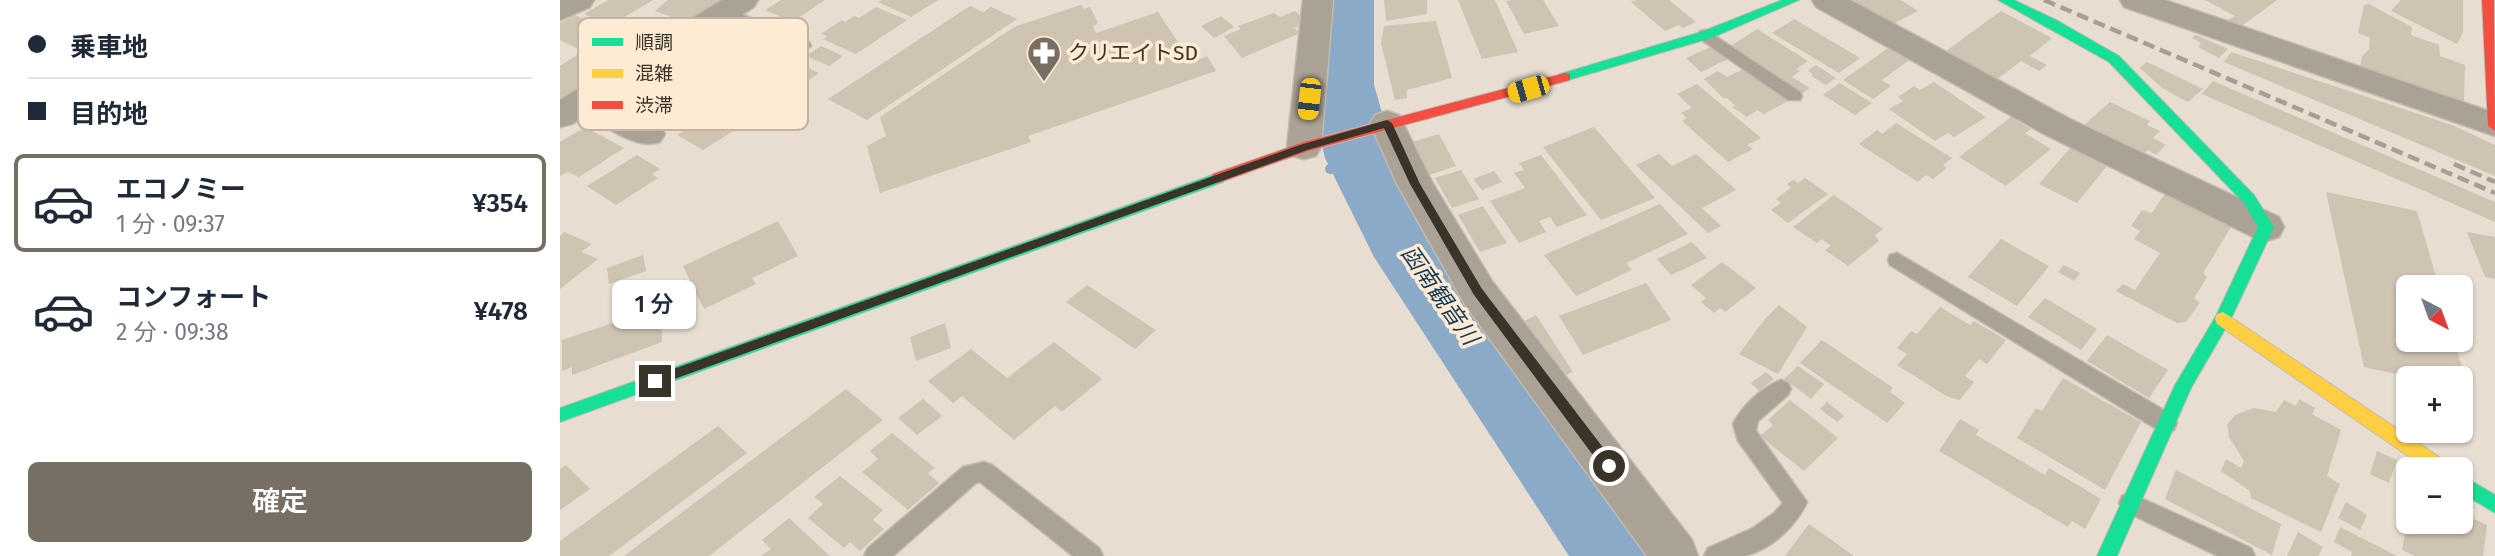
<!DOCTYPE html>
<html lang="ja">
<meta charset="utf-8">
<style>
body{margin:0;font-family:"Fira Sans","Noto Sans JP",sans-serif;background:#f6f6f7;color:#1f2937;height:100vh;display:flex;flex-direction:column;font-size:26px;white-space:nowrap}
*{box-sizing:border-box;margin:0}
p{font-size:23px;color:#747a83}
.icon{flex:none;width:38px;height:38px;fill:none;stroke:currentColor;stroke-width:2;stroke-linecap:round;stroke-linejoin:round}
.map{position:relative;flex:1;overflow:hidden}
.sheet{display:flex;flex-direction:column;background:#fff;width:560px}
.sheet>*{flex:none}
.top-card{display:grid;align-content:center;height:154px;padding:0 28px;background:#fff}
.needle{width:46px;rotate:139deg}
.controls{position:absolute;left:1836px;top:275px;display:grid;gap:14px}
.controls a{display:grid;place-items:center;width:77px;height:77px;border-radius:10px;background:#fff;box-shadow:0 2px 5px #0004;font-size:35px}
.end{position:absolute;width:32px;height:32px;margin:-16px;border:9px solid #3a332a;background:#fff;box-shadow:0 0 0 4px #fff}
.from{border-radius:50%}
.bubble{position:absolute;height:49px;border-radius:10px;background:#fff;box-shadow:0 2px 5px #0004;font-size:23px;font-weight:600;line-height:49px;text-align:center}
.car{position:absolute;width:21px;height:42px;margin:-21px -10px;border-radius:9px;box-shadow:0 0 5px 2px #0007;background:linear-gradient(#f5c518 24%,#345 0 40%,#f5c518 0 76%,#345 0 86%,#f5c518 0)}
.top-card b{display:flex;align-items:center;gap:24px;height:66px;font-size:26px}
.top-card b+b{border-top:2px solid #e0e1e3}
.top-card i{width:18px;height:18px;background:#1f2937}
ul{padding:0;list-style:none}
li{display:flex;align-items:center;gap:21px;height:98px;margin:0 14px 10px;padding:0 14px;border:4px solid transparent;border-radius:10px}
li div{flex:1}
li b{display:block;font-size:26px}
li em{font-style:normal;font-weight:600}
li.selected{border-color:#776e64}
li>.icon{width:63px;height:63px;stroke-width:1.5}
.action{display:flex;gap:14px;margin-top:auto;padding:14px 28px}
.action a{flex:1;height:80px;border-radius:10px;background:#776e64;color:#fff;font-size:28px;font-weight:600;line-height:80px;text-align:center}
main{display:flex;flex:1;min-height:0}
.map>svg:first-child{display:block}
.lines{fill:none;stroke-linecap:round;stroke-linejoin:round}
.stream{stroke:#8aaac7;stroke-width:10}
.river{fill:#8aaac7;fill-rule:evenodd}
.building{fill:#cfc3b2}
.lane-casing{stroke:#c3bab0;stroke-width:3}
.street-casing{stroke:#c3bab0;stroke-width:3}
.fast-casing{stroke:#c3bab0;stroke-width:2}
.slow-casing{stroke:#c3bab0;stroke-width:2}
.jam-casing{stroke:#c3bab0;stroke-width:2}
.lane{fill:#aaa294;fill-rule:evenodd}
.street{fill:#aaa294;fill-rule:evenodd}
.fast{fill:#16e098;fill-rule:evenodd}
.slow{fill:#ffcf43;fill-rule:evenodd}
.jam{fill:#f24e42;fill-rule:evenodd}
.rail{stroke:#a6a094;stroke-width:4.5;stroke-dasharray:12 6;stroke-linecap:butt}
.route{fill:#3a332a}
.labels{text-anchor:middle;stroke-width:7;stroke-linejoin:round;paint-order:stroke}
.poi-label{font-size:21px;fill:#3a332a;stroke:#fdebd4;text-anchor:start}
.water-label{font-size:23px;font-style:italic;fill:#123859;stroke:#fdebd4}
.key{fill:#fdebd4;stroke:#c2b4a1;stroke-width:2}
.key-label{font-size:19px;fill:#3a332a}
</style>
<main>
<section class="sheet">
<div class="top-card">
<b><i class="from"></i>乗車地</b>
<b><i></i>目的地</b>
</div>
<ul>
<li class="selected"><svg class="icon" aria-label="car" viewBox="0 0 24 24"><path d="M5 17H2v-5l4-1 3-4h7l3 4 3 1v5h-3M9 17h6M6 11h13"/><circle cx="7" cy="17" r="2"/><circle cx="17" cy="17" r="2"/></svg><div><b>エコノミー</b><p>1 分 · 09:37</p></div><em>¥354</em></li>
<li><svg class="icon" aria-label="car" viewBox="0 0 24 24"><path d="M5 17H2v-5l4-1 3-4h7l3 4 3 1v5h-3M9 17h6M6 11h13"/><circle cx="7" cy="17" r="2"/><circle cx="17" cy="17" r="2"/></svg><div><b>コンフォート</b><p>2 分 · 09:38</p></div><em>¥478</em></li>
</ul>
<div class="action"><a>確定</a></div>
</section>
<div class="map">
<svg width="1935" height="556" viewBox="0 0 1935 556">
<rect width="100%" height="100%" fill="#e7ddd0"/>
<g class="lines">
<path class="stream" d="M770 169 800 158"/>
<path class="river" d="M754 0H814V85L835 158 867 219 956 341 1096 525 1110 556H1009L814 257 765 158 748 85Z"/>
</g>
<path class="building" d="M48 0H93L51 25 24 14Z
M108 0H165L129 23 95 11Z
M221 0H265L232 22 205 10Z
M322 0H378L351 17 318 2Z
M824 0H867V14L826 21Z
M898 0H935L958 52 922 59Z
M952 0H983L999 26 964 34 946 1Z
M1077 0H1109L1136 22 1123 28 1119 25 1105 31 1071 2Z
M1281 0H1341L1358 11 1329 26Z
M1645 0H1717L1679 28 1666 21 1675 16Z
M1841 0H1903V33L1897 44 1831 11Z
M1809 4 1852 27 1851 35 1879 45 1880 56 1905 65 1904 101 1800 68 1802 57 1809 49 1810 38 1798 33 1804 5Z
M521 5 524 9 530 7 538 23 533 26 536 33 598 12 631 62 647 56 656 71 468 136 471 142 320 193 307 146 326 136 320 117 454 27Z
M410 6 423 12 431 7 457 19 307 120 268 99Z
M316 7 347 20 296 54 263 39 267 36 261 34 282 20 285 22 294 16 299 18Z
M735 11 744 19 738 22 741 25 734 28 740 33 682 58 664 36 681 29 678 26 714 13 720 17Z
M1441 11 1492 38 1470 56 1487 65 1479 71 1461 61 1436 80 1386 51Z
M15 15 46 31 16 48 0 40V23Z
M661 16 674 27 654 38 641 26Z
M1234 19 1300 58 1279 73 1212 33Z
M876 21 892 78 847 90V98L835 100 821 43 824 26Z
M1197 29 1248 61 1236 69 1240 71 1232 77 1250 88 1241 94 1168 48Z
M1636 35 1668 49 1659 58 1638 47 1641 43 1632 38Z
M1335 43 1356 55 1322 80 1331 86 1313 99 1283 80Z
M261 46 283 56 269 66 246 56Z
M1153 46 1168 59 1141 72 1126 58Z
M1671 52 1892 125 1935 145V176L1664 62Z
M25 53 52 63 25 81 33 83 0 103V66L17 55Z
M232 60 259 73 204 110 170 93 201 73 207 76Z
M1587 62 1643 89 1628 102 1602 88 1580 68Z
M1256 65 1276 78 1266 85 1251 76 1253 74 1248 71Z
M1183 69 1228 101 1204 114 1197 110 1187 117 1172 107 1175 106 1167 98 1164 99 1144 79 1158 71 1167 77Z
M1653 81 1935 202V222L1642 94Z
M1374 82 1426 117 1394 137 1388 133 1375 141 1329 109 1343 101 1338 97 1354 86 1360 90Z
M1280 83 1312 103 1295 115 1263 95Z
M1137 84 1201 138 1187 145 1193 149 1168 162 1122 121 1127 118 1121 113 1132 108 1117 94Z
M1550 102 1590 121 1587 125 1600 131 1593 138 1606 145 1596 155 1588 150 1581 156 1523 126Z
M163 106 189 121 143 150 117 135Z
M1451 117 1471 129 1465 133 1491 149 1446 186 1399 157Z
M1336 123 1392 158 1383 165 1387 168 1373 179 1366 175 1358 182 1299 144 1317 130 1322 134Z
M25 127 64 148 19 177 8 172 0 176V142Z
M1034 127 1095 198 1041 220 983 147Z
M879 134 896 166 869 175 852 142Z
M1510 148 1547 166 1517 203 1479 184Z
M1099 154 1112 166 1136 154 1176 190 1142 208 1161 226 1148 233 1076 165Z
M77 155 100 169 92 174 98 178 56 205 27 186Z
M981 155 1027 215 997 227 990 217 979 221 986 232 959 243 930 201 965 188 954 173 964 170 959 163Z
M901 170 919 199 892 208 875 178Z
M934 171 942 182 922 190 913 179Z
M1245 178 1268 194 1228 223 1211 210 1221 203 1216 199 1231 188 1227 184 1233 180 1238 183Z
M1607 190 1674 222 1643 273 1647 277 1634 298 1640 303 1626 322 1617 323 1556 291 1563 284 1575 290 1600 253 1574 239 1580 231 1571 226 1582 210 1592 213Z
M1766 192 1857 211 1879 287H1848V340H1894L1909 390 1900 389V378H1854L1804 367Z
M1274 195 1323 229 1315 235 1319 241 1288 266 1265 250 1271 246 1262 239 1257 243 1233 227Z
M1100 204 1128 234 1066 263 1072 270 1016 296 984 255Z
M923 206 947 243 920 252 898 215Z
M218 221 238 256 192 278 196 284 144 309 123 266Z
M4 232 32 244 21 252 38 259 0 289V236Z
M1907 232 1935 237V279L1925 277Z
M1441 239 1489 266 1457 306 1408 277Z
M1132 242 1147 258 1111 275 1097 259Z
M83 255 86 271 49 284 47 268Z
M1162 262 1196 288 1165 312 1160 308 1154 313 1141 302 1146 298 1131 285Z
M1504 265 1520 273 1514 281 1498 272Z
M1086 283 1111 320 1023 355 999 316Z
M527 285 596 330 575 349 506 302Z
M1485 298 1537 329 1521 350 1468 317Z
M1219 305 1247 327 1218 374 1179 354 1205 319Z
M101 307 102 342 12 375V367L2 371V340Z
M1380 307 1410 325 1414 321 1446 340 1427 364 1419 359 1405 376 1414 382 1400 400 1388 397 1337 365 1347 354 1337 348 1351 331 1357 334Z
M976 315 1013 372 1000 378 959 324Z
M385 323 391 348 356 361 350 337Z
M1547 335 1608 370 1589 398 1527 361Z
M1262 340 1333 388 1330 392 1345 403 1327 423 1240 363Z
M494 342 542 379 502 412 495 406 454 440 402 396 393 403 368 381 411 349 447 378Z
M1238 366 1264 384 1251 399 1224 379Z
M1206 372 1214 379 1199 391 1191 383Z
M1503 378 1581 422 1545 490 1457 438 1476 408 1482 411Z
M286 389 323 420 149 556H64Z
M363 399 382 416 357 435 338 418Z
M1739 399 1755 408 1752 414 1781 430 1767 476 1780 484 1761 532 1691 498 1690 491 1661 471 1666 459 1681 468 1684 461 1669 437 1667 425 1675 415 1694 408 1716 412 1724 400 1736 406Z
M1230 400 1278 438 1244 471 1200 436 1213 425 1208 420Z
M1267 402 1284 416 1277 422 1260 409Z
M1400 419 1419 430 1416 435 1485 475 1489 468 1541 499 1525 529 1512 521 1508 527 1379 451Z
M158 426 187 453 49 556H0V541Z
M332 433 375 468 368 473 379 483 348 510 302 472 318 459 310 451Z
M1817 451 1837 460 1829 483 1810 474Z
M6 465 30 489 0 510V469Z
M1616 470 1721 524 1712 555 1605 499Z
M280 476 323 510 313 520 324 529 300 551 290 542 284 548 248 518 263 504 254 497Z
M1786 502 1807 515 1800 530 1778 518Z
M1900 513 1927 525 1923 556H1855L1842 550 1847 522H1900Z
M229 518 270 556H201L211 549 202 540Z
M1249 524 1294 556H1225Z
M1780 527 1837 556H1791L1792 552 1774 542Z
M1738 532 1763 547 1758 556H1727Z"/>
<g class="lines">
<g class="lane-casing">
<path id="lane" d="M164 7 249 42 251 46 243 51 237 50 159 15 156 12 159 9Z
M1146 30 1240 92 1242 96 1240 100H1228L1140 39 1138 35 1140 31Z
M1337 253 1614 416 1617 423 1614 430 1606 432 1598 430 1330 265 1328 260 1330 255Z
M1221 380 1228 383 1231 389 1228 395 1198 421 1196 431 1247 502C1236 526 1211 550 1184 556 1172 556 1157 556 1144 556L1148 548 1193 528 1214 513 1223 503 1178 441 1173 424C1182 406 1202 387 1221 380Z
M424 462 432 465 539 548 543 556H513L420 482 416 483 333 556H304L308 548 403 467Z
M1570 493 1691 548 1695 556H1658L1562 510 1559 503 1562 496Z"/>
</g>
<g class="street-casing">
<path id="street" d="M0 0H34L30 7 0 20Z
M162 0H198L194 7 50 100 100 126 105 134 100 142C75 150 48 127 26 115L12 124 0 127V100Z
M743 0H773L761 147 756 156 744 159 732 156 727 147Z
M1252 0H1290L1510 119 1719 217 1724 227 1719 237 1706 241 1693 237 1486 135 1256 7Z
M1560 0H1605L1935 113V136L1564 7Z
M827 111 839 115 872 182 932 281 1132 540 1138 556H1087L904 303 837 184 810 123 815 115Z"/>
</g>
<g class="fast-casing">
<path id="fast" d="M1222 0H1239L1151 38 1005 81 998 77 1000 74 1141 32Z
M1438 0H1454L1498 21 1559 56 1694 195 1714 227 1671 319 1631 388 1557 556H1537L1615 385 1656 316 1698 227 1684 203 1549 62Z
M658 173 663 174 665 178 663 182 0 422V408Z
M1900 474 1935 495V513L1900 492Z"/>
</g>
<g class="slow-casing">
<path id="slow" d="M1663 312 1888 463 1891 469H1867L1657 324 1655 319 1657 314Z"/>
</g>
<g class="jam-casing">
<path id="jam" d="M1922 0H1934L1935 131 1928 126Z
M1005 73 1010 74V80L748 151 658 183 651 178 653 174 744 142Z"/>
</g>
<use href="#lane" class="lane"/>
<use href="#street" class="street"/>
<use href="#fast" class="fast"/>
<use href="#slow" class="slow"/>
<use href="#jam" class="jam"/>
<path class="rail" d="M1484 0 1935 193
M1894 164 1935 182"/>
</g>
<path class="route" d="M827 120 832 123 860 184 922 289 1054 462V470H1044L914 295 850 184 824 128 747 150 95 386 89 381 91 377 740 145Z"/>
<defs>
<g id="pharmacy-pin" transform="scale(1.75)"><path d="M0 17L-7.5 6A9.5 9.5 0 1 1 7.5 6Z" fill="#776e64" stroke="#fdebd4"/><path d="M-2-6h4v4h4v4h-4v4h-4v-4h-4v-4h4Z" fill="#fff"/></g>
</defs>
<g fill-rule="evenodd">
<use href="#pharmacy-pin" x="484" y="53"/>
</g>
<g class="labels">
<g class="poi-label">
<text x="508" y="60">クリエイトSD</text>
</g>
<g class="water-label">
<text transform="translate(880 295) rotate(55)" y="8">函南観音川</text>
</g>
</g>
<rect x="18" y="18" width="230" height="112" rx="10" class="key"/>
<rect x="32" y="38" width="31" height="8" fill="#16e098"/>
<rect x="32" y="69" width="31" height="9" fill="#ffcf43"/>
<rect x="32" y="101" width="31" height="8" fill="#f24e42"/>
<g class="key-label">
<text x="75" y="49">順調</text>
<text x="75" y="80">混雑</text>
<text x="75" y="112">渋滞</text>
</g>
</svg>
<div class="controls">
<a><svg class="needle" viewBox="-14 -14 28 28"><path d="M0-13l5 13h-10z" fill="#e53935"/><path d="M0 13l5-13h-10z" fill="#747a83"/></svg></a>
<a>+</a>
<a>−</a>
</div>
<i class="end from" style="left:1049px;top:466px"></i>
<i class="end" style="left:95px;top:381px"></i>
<div class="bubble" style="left:52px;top:280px;width:84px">1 分</div>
<i class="car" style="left:968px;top:89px;rotate:254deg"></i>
<i class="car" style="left:749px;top:99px;rotate:186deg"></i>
</div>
</main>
